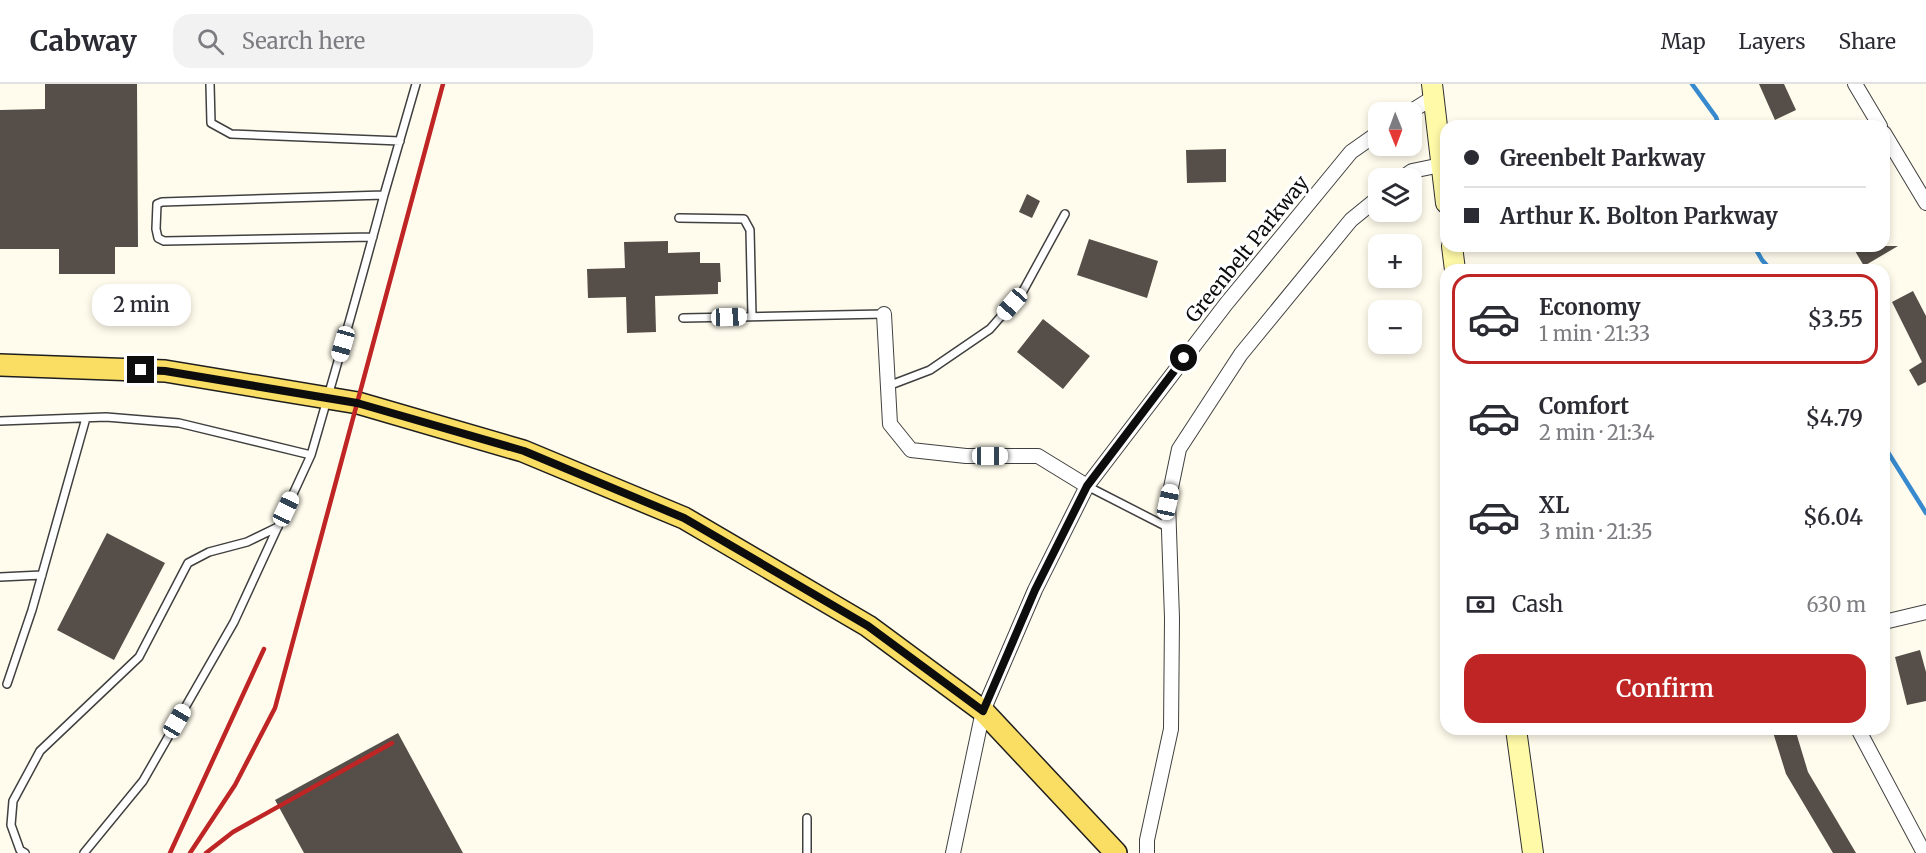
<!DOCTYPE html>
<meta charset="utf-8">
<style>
body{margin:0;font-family:Merriweather,serif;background:#f2f2f3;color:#2b2b33;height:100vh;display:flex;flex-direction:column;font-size:22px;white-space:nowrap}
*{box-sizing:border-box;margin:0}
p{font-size:20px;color:#7c7c81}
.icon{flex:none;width:33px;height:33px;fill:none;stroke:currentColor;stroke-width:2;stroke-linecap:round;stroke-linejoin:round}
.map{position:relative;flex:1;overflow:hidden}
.panel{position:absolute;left:1440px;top:180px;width:450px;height:471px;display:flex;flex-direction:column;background:#fff;border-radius:18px;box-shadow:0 3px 9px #0003}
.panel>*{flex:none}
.guide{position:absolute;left:1440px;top:36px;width:450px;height:132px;border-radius:18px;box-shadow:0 3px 9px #0003;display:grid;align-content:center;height:132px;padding:0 24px;background:#fff}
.needle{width:39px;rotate:179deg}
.controls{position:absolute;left:1368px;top:18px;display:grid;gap:12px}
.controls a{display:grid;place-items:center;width:54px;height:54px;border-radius:12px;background:#fff;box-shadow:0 3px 9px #0003;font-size:30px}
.end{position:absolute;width:27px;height:27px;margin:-14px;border:8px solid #0d0d0d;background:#fff;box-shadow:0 0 0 3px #fff}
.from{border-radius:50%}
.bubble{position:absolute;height:42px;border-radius:18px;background:#fff;box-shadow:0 3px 9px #0003;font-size:20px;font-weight:600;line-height:42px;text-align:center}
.car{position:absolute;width:18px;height:36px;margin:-18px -9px;border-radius:8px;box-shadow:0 0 4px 2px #0007;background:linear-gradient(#fff 24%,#345 0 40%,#fff 0 76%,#345 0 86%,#fff 0)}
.guide b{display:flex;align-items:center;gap:21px;height:57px;font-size:22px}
.guide b+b{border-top:2px solid #e1e1e2}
.guide i{width:15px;height:15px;background:#2b2b33}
ul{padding:10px 0 0;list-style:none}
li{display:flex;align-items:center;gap:18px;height:90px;margin:0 12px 9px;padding:0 12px;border:3px solid transparent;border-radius:18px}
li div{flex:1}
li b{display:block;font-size:22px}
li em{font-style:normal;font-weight:600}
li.on{border-color:#bf2524}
li>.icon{width:54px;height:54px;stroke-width:1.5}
.pay{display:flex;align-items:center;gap:15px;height:66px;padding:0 24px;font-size:22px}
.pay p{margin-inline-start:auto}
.action{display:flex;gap:12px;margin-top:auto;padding:12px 24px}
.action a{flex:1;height:69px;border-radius:18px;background:#bf2524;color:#fff;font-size:24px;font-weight:600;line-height:69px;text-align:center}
header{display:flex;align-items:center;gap:36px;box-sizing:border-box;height:84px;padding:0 30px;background:#fff;border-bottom:2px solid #e1e1e2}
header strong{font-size:28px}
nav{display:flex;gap:33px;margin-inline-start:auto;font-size:21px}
.search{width:420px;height:54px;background:#f2f2f3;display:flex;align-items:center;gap:15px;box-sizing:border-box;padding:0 21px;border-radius:18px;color:#7c7c81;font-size:22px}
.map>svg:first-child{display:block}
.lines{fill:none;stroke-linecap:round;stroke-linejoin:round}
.stream{stroke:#388ace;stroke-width:4.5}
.building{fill:#564f49}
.lane-casing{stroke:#404040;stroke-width:10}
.street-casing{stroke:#404040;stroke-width:16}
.secondary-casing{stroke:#2f2f2f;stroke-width:22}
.primary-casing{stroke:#1e1e1e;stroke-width:24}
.lane{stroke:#fff;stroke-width:7}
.street{stroke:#fff;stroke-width:14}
.secondary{stroke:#fffaa8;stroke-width:20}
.primary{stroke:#fadd63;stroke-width:21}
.rail{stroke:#bf2524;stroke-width:4.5}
.route{stroke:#0d0d0d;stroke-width:8}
.labels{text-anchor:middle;stroke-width:6;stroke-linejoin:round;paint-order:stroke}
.street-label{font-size:20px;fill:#0d0d0d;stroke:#fff}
</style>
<header>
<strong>Cabway</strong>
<div class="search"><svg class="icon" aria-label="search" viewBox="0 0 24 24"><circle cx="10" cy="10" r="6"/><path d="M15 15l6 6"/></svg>Search here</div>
<nav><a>Map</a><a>Layers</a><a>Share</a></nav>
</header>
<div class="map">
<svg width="1926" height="769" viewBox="0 0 1926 769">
<rect width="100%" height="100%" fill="#fffced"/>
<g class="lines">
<path class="stream" d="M1692 0 1716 33 1719 42
M1754 162 1762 176 1771 186
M1884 362 1926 429"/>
</g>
<path class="building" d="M45 0H137L138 163H115V190H59V165H0V26L45 25Z
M1759 0H1784L1796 26 1775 36Z
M1226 65V98L1187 99 1186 66Z
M1027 110 1040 117 1032 134 1019 128Z
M1089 155 1158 177 1147 214 1077 191Z
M668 157V169L700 168V179H720L721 198H718V210L655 212 656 248 627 249 626 213 588 214 587 185 625 184 624 158Z
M1852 162H1898L1864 182Z
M1913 207 1926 232V298L1918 302 1909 286 1922 278 1892 218Z
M1043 235 1090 272 1063 305 1017 268Z
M107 449 165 479 114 576 57 546Z
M1920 566 1926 588V617L1907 621 1895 573Z
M1772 645H1795L1808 688 1856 769H1833L1786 690Z
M398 649 463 769H304L275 716Z"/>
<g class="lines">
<g class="lane-casing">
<path id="lane" d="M210 0 211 39 231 50 400 57
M384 111 416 0
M679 134 744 135 750 146 752 232
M683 234 884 230
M888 302 930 286 990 245 1023 207 1065 130
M0 337 106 333 179 339 311 371C336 285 361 198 384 111L162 118 157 120 156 145 158 154 164 157 373 153
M1087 402 1169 444
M0 493 42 491
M7 600 32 526 86 334
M25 769 20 766 11 741 13 717 40 667 139 573 188 479 209 468 247 458 278 443
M84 769 143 697 234 538 311 371
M807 769V734"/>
</g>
<g class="street-casing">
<path id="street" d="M1855 0 1880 42
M1410 28 1434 13
M1884 49 1926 119
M1402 94 1412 87 1441 81
M884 230 890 340 911 366 966 372H1038L1087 402
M1884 538 1926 528
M1858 645 1924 769
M953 769 983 627 1035 506 1087 402 1226 220 1351 68 1378 49
M1147 769V756L1171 645 1172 534 1168 418 1179 365 1241 270 1351 136 1378 114"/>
</g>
<g class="secondary-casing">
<path id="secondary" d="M1432 0 1446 119
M1452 162 1455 186
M1516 645 1533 769"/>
</g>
<g class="primary-casing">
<path id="primary" d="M0 281 165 287 358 319 523 367 684 434 868 542 983 627 1116 769"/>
</g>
<use href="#lane" class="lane"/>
<use href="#street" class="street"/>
<use href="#secondary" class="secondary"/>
<use href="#primary" class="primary"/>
<path class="rail" d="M170 769 264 565
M190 769 235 701 275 624 443 0
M206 769 233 748 392 659"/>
</g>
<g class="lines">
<path class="route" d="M141 286 165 287 357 319 524 367 684 434 868 542 983 627 1035 506 1087 402 1184 274"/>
</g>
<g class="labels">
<g class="street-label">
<text transform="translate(1247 165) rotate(-51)" y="7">Greenbelt Parkway</text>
</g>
</g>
</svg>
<div class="controls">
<a><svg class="needle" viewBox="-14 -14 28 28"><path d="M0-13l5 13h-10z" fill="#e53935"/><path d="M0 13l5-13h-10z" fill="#7c7c81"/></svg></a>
<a><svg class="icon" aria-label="layers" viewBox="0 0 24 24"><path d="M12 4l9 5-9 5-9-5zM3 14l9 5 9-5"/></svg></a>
<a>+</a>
<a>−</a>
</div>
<i class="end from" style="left:1184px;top:274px"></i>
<i class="end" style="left:141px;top:286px"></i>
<div class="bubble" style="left:92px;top:200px;width:99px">2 min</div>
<i class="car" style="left:1012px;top:220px;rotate:221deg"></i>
<i class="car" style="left:729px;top:233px;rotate:88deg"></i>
<i class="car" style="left:343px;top:260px;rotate:196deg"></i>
<i class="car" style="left:990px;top:372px;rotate:90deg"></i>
<i class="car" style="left:1168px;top:418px;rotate:12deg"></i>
<i class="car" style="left:286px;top:425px;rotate:25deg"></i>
<i class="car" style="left:177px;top:637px;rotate:30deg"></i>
<div class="guide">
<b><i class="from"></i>Greenbelt Parkway</b>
<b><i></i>Arthur K. Bolton Parkway</b>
</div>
<section class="panel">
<ul>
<li class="on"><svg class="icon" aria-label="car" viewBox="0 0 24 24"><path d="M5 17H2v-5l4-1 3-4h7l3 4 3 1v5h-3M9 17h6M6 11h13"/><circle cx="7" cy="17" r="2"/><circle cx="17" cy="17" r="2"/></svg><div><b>Economy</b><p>1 min · 21:33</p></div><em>$3.55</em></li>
<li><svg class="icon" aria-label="car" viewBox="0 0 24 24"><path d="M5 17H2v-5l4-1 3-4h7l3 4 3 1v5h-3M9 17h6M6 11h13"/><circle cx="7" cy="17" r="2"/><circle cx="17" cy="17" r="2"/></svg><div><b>Comfort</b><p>2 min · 21:34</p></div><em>$4.79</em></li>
<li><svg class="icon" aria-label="car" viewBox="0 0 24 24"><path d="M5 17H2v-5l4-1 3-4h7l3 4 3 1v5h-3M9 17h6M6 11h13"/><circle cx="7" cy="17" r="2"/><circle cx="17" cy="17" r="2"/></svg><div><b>XL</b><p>3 min · 21:35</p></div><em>$6.04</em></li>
</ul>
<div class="pay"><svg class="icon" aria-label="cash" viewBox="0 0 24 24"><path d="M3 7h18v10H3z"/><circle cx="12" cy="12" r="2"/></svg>Cash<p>630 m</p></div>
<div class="action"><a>Confirm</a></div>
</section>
</div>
